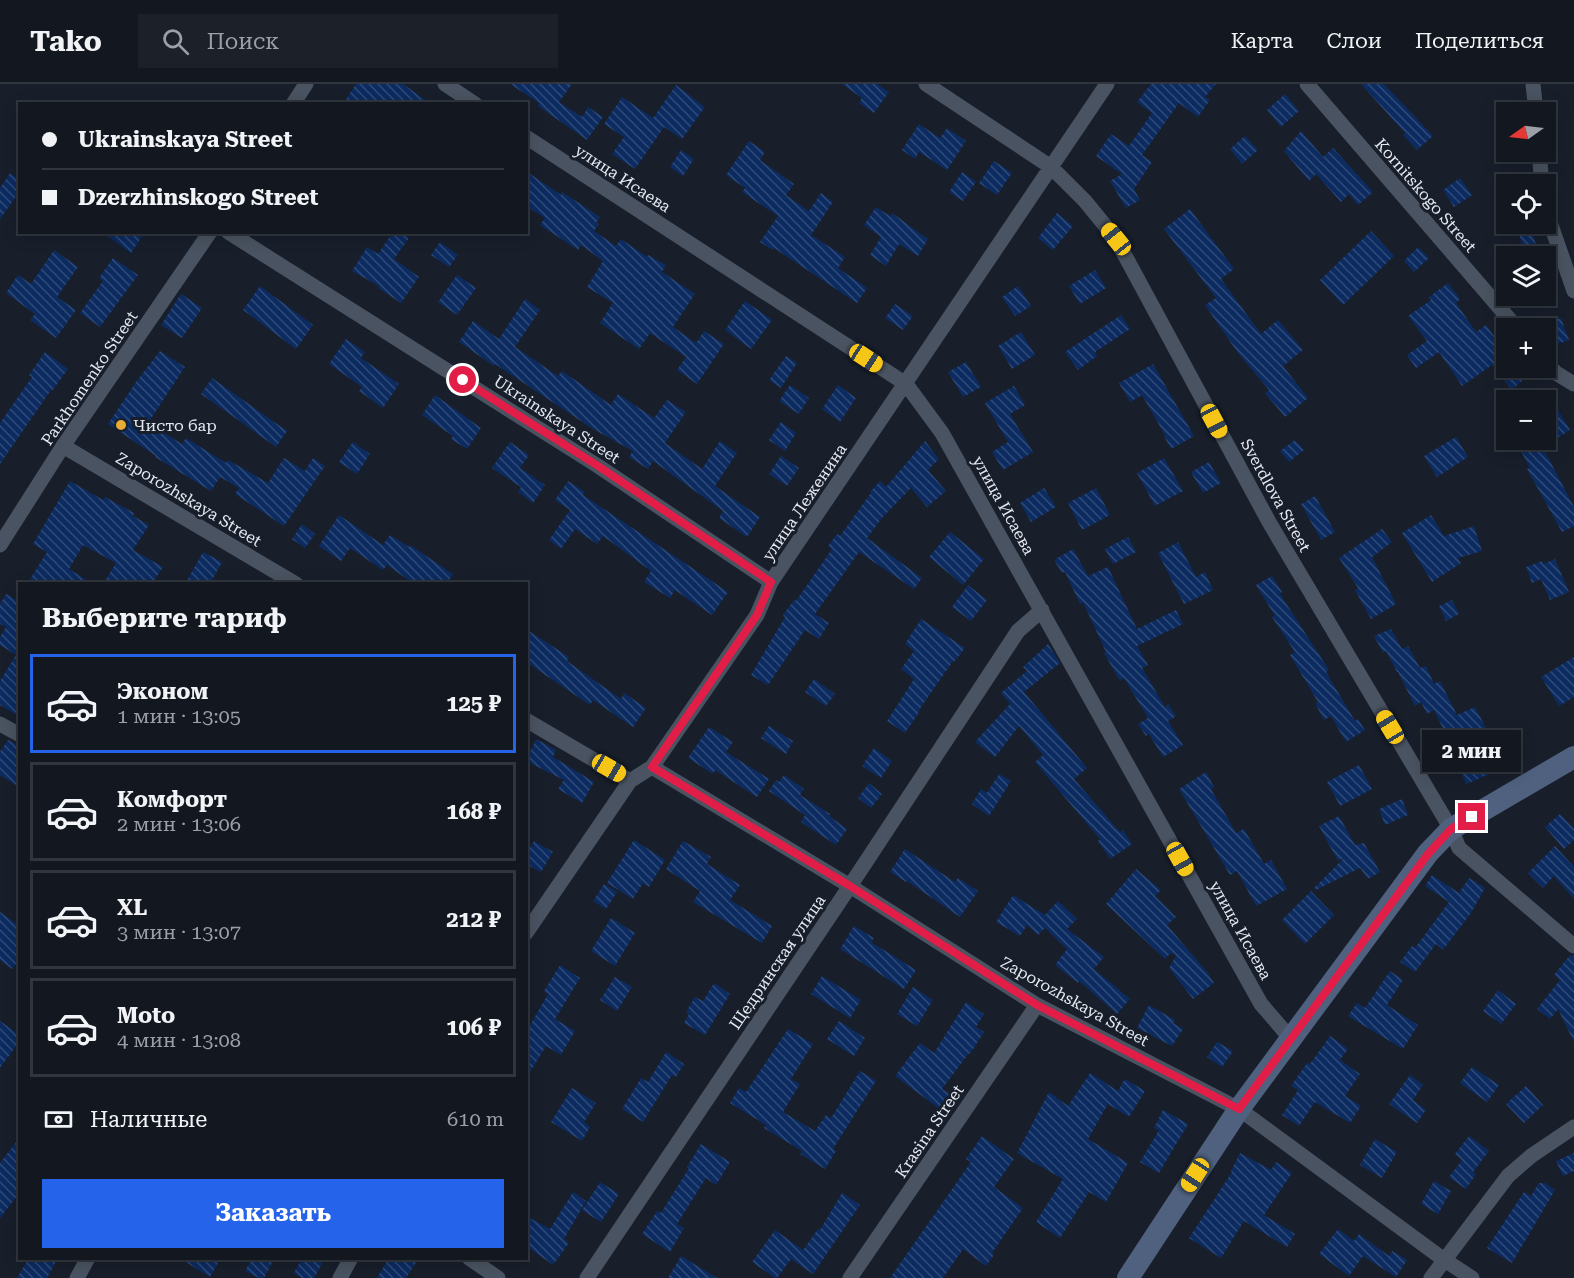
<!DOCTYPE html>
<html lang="ru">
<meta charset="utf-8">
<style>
body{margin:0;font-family:"Roboto Serif",serif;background:#1b2029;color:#f1f3f6;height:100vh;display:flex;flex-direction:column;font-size:22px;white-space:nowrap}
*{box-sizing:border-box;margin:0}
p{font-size:20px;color:#9c9fa5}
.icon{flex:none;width:33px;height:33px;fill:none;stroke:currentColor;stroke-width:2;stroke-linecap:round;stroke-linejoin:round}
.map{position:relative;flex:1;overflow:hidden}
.side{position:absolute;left:18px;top:498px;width:510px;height:678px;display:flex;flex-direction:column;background:#121720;border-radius:0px;box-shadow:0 3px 15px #0003,0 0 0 2px #31363e}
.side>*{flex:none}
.guide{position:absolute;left:18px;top:18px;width:510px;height:132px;border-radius:0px;box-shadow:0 3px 15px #0003,0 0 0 2px #31363e;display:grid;align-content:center;height:132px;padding:0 24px;background:#121720}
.needle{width:39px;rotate:256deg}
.buttons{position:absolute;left:1496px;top:18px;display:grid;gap:12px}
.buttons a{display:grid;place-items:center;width:60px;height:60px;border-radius:0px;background:#121720;box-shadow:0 3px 15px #0003,0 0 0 2px #31363e;font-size:30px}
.end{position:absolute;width:27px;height:27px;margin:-14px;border:8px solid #e11d48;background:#fff;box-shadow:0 0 0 3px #fff}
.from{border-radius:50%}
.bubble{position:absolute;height:42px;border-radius:0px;background:#121720;box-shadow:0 3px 15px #0003,0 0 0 2px #31363e;font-size:20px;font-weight:700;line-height:42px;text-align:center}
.car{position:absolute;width:18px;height:36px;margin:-18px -9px;border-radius:8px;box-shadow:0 0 4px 2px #0007;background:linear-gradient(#f5c518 24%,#345 0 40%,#f5c518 0 76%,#345 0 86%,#f5c518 0)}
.guide b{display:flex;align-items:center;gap:21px;height:57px;font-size:22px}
.guide b+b{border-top:2px solid #31363e}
.guide i{width:15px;height:15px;background:#f1f3f6}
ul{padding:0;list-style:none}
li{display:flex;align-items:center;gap:18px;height:99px;margin:0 12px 9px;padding:0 12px;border:3px solid #31363e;border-radius:0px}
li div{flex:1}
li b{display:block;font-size:22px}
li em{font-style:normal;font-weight:700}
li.current{border-color:#2563eb}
li>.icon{width:54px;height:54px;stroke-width:1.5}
h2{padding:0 24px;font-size:27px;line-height:72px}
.pay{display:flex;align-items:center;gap:15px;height:66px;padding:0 24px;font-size:22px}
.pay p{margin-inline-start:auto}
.cta{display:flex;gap:12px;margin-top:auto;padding:12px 24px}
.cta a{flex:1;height:69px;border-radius:0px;background:#2563eb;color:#fff;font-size:24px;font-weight:700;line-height:69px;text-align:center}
header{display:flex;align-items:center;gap:36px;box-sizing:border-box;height:84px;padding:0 30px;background:#121720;border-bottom:2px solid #31363e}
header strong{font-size:28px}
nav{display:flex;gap:33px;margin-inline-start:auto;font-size:21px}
.search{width:420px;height:54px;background:#1b2029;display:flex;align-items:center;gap:15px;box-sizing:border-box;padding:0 21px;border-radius:0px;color:#9c9fa5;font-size:22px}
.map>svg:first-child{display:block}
.building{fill:url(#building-back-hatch)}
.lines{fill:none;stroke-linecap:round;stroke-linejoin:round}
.street{stroke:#4a5361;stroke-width:15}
.secondary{stroke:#4f617e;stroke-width:22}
.route{stroke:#e11d48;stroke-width:8}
.poi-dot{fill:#e6ac36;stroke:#181f2b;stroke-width:2}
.labels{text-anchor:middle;stroke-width:6;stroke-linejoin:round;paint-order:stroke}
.street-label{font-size:16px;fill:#e5eaf2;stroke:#181f2b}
.poi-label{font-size:16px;fill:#e5eaf2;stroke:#181f2b;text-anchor:start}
</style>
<header>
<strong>Tako</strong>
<div class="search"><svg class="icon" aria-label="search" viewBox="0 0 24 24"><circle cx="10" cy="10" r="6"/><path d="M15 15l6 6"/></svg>Поиск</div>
<nav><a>Карта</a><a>Слои</a><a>Поделиться</a></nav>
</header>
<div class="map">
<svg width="1574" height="1194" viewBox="0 0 1574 1194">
<defs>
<pattern id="building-back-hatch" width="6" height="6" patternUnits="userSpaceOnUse" patternTransform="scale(1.5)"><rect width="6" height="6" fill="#0c2b61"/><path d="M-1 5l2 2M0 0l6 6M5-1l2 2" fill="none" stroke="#2f4a78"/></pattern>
</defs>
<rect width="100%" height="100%" fill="#181f2b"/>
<path class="building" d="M356 0H403L431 20H343Z
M510 0H572L559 18 582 33 588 23 603 33 587 56 538 22 539 19Z
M842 0H877L889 8 874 29 859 19 862 14Z
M1151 0H1216L1205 13 1210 16 1198 33 1179 19 1142 71 1152 78 1134 105 1140 116 1126 124 1110 97 1122 90 1096 72 1111 50 1129 62 1152 29 1137 18Z
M1361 0H1384L1433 52 1417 66 1403 51 1405 49Z
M676 1 705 23 682 55 664 43 635 85 612 70 624 53 604 40 622 13 653 34Z
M1285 10 1299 27 1281 43 1267 26Z
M919 40 940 54 947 44 966 57 947 86 919 68 915 75 902 66Z
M1301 47 1323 73 1333 64 1373 108 1358 121 1349 110 1341 118 1316 90 1309 97 1284 67Z
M1245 52 1258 66 1242 80 1230 65Z
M749 57 765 68 760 76 794 100 786 111 809 127 821 109 833 118 811 151 845 173 838 184 867 204 857 219 774 164 773 166 760 158 778 132 742 108 745 104 726 91Z
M681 66 694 75 683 92 670 83Z
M994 77 1012 89 997 111 979 99Z
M526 87 561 111 562 108 600 133 596 139 599 140 594 147 616 162 621 155 647 173 648 171 666 181 662 188 695 210 673 243 696 259 704 247 724 260 697 300 677 286 686 273 650 249 639 265 600 239 613 219 587 203 603 177 581 161 578 166 540 141 545 134 526 122Z
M962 88 976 98 963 117 949 108Z
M10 89 20 96V107L0 135V104Z
M1460 94 1472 111 1454 123 1443 106Z
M876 123 890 132 892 129 928 155 918 172 899 160 886 182 870 171 881 153 864 141Z
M1190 125 1234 185 1221 195 1261 250 1278 236 1303 266 1283 282 1308 314 1285 333 1265 309 1269 306 1238 269 1205 221 1216 214 1164 145Z
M1057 129 1073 142 1053 166 1038 154Z
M1516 140H1530L1537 164 1524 168Z
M1371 147 1394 172 1343 221 1320 196Z
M102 148H145L131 169Z
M393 148H401L409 154 394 175 419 193 401 219 378 204 379 202 352 187 367 163 378 170Z
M440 158 458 171 449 183 431 171Z
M1418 163 1429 174 1414 188 1404 177Z
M54 166 78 183 57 213 76 226 56 254 30 236 35 230 6 209 18 191 31 200Z
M113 174 138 191 100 243 80 229 103 197 99 194Z
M1095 186 1106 204 1080 220 1069 202Z
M457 191 476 204 457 231 438 218Z
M1448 199 1460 215 1456 219 1476 248 1486 241 1506 268V284H1536L1512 306 1492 281 1462 302 1439 268 1416 284 1407 271 1427 257 1408 232 1431 216 1429 213Z
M260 202 313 241 296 265 243 226Z
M1018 202 1031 222 1015 232 1002 213Z
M181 210 202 224 182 254 161 241Z
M525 215 540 226 515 263 558 292 562 287 611 321 618 310 654 334 667 316 686 328 665 359 702 385 720 357 737 369 715 402 760 433 747 453 719 434 723 427 653 377 648 385 629 373 633 367 593 345 495 280 494 282 459 258 473 237 499 255Z
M745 217 772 236 751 265 725 246Z
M895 220 913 232 903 246 885 234Z
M1121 231 1130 245 1095 268 1097 272 1078 286 1065 268Z
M1561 234 1569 256 1554 261 1547 239Z
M1021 248 1035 271 1012 285 998 262Z
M346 255 365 268 361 274 399 300 383 324 359 307 362 303 329 280Z
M160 267 185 283 148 339 182 360 186 354 226 379 228 376 268 399 284 374 305 387 313 374 325 382 284 442 235 410 239 404 220 393 211 407 155 373 156 372 108 340 136 298Z
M45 268 68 285 52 307 51 306 0 380V339L32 293 29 291Z
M786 272 797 279 781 304 769 296Z
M966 278 981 303 963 313 948 288Z
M1153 280 1194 352 1171 365 1164 352 1165 351 1142 311 1130 318 1119 299Z
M212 294 287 347 276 363 201 310Z
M790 301 809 314 799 330 779 317Z
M838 301 856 314 840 338 822 325Z
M1014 302 1025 321 1010 330 1033 368 1003 386 992 368 1008 358 985 319Z
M1545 304 1570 346 1545 362Z
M435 311 481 344 467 365 451 355 453 352 422 331Z
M781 338 796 349 785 367 769 356Z
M1456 353 1468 373 1437 393 1424 372Z
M1295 356 1304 366 1289 378 1280 367Z
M1515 356H1539L1574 423V442L1562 448 1527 385 1530 384Z
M925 357 939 375 928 386 946 407 927 423 911 404 882 434 867 454 922 494 914 505 859 468 815 530 829 539 819 555 805 546 768 601 751 591 785 533 783 531 794 516 796 517 832 465 828 462 837 450 840 452 871 409 870 408 880 397 886 403Z
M353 358 370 370 357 390 339 378Z
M510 358 529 371 520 384 545 401 533 419 518 408 521 403 492 384Z
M781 372 799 384 787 402 769 390Z
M1164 374 1183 407 1155 422 1137 389Z
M1209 378 1221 399 1203 409 1191 388Z
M70 397 103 416 105 413 134 429 133 432 149 441 133 466 163 483 152 500H103L116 479 83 461 69 485 93 500H27L47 468 33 460Z
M568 397 585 408 583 411 728 508 712 531 675 506 670 514 644 498 651 487 603 452 597 460 575 445 561 465 549 456 570 426 555 416Z
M1044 404 1056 423 1031 438 1020 419Z
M1096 404 1110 431 1082 446 1068 419Z
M1315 412 1335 448 1321 456 1301 420Z
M339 431 383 461 390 451 409 463 410 461 453 490 447 500H414L387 481 383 486 350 464 341 477 319 462Z
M1431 431 1444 452 1474 442 1482 467 1458 474 1461 479 1432 498 1402 449Z
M302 440 315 450 305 464 292 455Z
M1382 445 1392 458 1372 473 1396 520 1371 535 1355 506 1358 504 1339 474Z
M950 448 984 475 963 501 929 473Z
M1128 453 1136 468 1113 480 1105 465Z
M1178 458 1196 493 1205 488 1213 506 1184 520 1158 469Z
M1073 465 1088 492 1108 483 1137 545 1176 526 1183 540 1137 562 1148 581 1142 584 1165 623 1168 620 1176 632 1168 637 1183 661 1163 673 1149 650 1146 652 1138 640 1148 634 1124 594 1120 597 1104 569 1106 568 1083 518 1080 520 1065 488 1062 489 1054 476Z
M203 468 222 478 210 500H185Z
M1555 475 1569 508 1550 516 1541 495 1532 499 1526 483 1542 477 1543 480Z
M1272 492 1282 508 1280 510 1329 586 1326 588 1355 637 1358 635 1365 646 1346 658 1331 632 1324 636 1315 619 1318 618 1290 571 1295 568 1272 533 1275 532 1256 501Z
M968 501 987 516 971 537 952 523Z
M6 510 20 518V633L0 621V597L16 571 0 561V553L6 543 0 540V520Z
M1452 516 1459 530 1446 537 1439 522Z
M921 535 965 564 954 578 953 577 919 626 920 627 905 649 887 637 914 595 901 585 914 567 905 560Z
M526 545 569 573 567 577 621 615 624 609 646 624 633 643 593 616 590 621 526 578Z
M1391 545 1402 565 1408 562 1420 584 1426 582 1434 600 1440 597 1457 631 1475 623 1487 646 1473 652 1490 690 1466 700 1458 681 1460 680 1434 626 1427 630 1421 618 1415 622 1398 588H1397L1386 567 1383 569 1374 552Z
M1048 560 1060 579 1024 608 1087 684 1074 695 1120 748 1123 746 1132 760 1110 775 1098 757 1100 755 1035 678 1043 671 1019 642 995 673 975 658 1010 620 1001 609 1027 587 1023 583Z
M1574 573V613L1559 622 1541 593Z
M814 595 835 610 826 622 805 608Z
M769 642 793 657 786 670 761 654Z
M709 643 733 658 726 668 769 695 757 713 715 686 713 690 688 674Z
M536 655 556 666 553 673 594 698 582 719 558 705 564 696 526 677Z
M8 656 20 662V704L0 691V668Z
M874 664 892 677 881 694 862 682Z
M1359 681 1372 705 1340 722 1327 698Z
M1206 688 1214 703 1211 705 1236 749 1244 745 1264 780 1271 776 1287 805 1256 822 1237 787 1230 791 1179 705Z
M999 690 1011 697 989 732 972 720 981 705 987 709Z
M784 691 804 705 800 711 830 730 829 732 847 745 836 761 801 738 805 731 769 707 776 696 779 698Z
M869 699 882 710 871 724 858 714Z
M1402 715 1408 731 1385 741 1379 725Z
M1560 730 1574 745V756L1564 765 1545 743Z
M1339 732 1355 761 1364 759 1380 788 1368 795 1360 784 1316 806 1314 804 1344 774 1338 777 1319 742Z
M634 756 665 776 649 803 643 799 633 815 607 799Z
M534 757 553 768 541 788 526 780V770Z
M683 757 711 773 707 780 740 801 730 816 772 842 762 859 693 818 700 807 666 785Z
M1555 762 1574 783V815L1554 792 1543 804 1528 789Z
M905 765 955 798 958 794 978 807 960 833 907 797 906 798 890 788Z
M1136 785 1161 806 1155 812 1176 833 1167 841 1207 888 1214 899 1193 915 1169 884 1176 872 1171 869 1165 875 1106 820Z
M1432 791 1459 809 1469 794 1485 804 1471 829 1443 866 1436 860 1415 888 1400 878 1412 862 1415 864 1449 818 1425 802Z
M604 800 617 808 606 825 593 817Z
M1311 807 1334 831 1305 860 1282 836Z
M1013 811 1045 831 1058 817 1077 835 1067 845 1104 873 1094 885 1130 915 1117 930 1079 897 1078 899 1055 881 1067 865 1045 844 1038 851 1027 841 1020 852 996 838Z
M0 828 20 842V874L12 885 0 876Z
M611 834 635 849 615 882 591 867Z
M854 842 874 854 871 858 916 886 904 905 840 865Z
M1570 871 1574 872V958L1558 925 1550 935 1537 925 1560 896 1554 891Z
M560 881 580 894 555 935 575 947 561 971 546 962 526 995V948L548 910 544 907Z
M1390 887 1403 896 1387 921 1418 941 1403 965 1348 932 1357 919 1365 924Z
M822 892 861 916 850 934 811 910Z
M615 893 632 903 617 927 600 916Z
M714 899 730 910 705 951 684 939 689 930 686 928 695 913 703 917Z
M913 903 933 916 917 942 897 930Z
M1498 906 1516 920 1501 940 1483 927Z
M966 918 984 930 976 943 984 948 970 970 969 969 942 1005 952 1011 941 1026 895 992 920 959 934 969Z
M1149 921 1175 936 1173 939 1183 945 1172 962 1137 944Z
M0 937 20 951V957L0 984Z
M839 937 865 954 854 972 827 955Z
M788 945 813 960 791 995 800 1000 783 1028 815 1047 826 1031 831 1034 860 987 876 997 833 1065 836 1067 825 1085 800 1070 802 1067 764 1044 766 1041 730 1019 739 1004 746 1008Z
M1330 952 1348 965 1340 976 1360 990 1345 1012 1361 1022 1350 1039 1315 1018 1299 1042 1282 1031 1298 1006 1291 1002 1307 979 1310 980Z
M1217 958 1233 967 1222 983 1207 973Z
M666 968 684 980 676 993 672 991 643 1038 622 1025 641 994 648 998Z
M1472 983 1499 1001 1487 1018 1460 999Z
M1090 989 1118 1007 1125 995 1145 1007 1129 1033 1108 1020 1088 1055 1128 1079 1106 1118 1089 1108 1060 1154 1036 1138 1063 1095 1017 1069 1049 1008 1068 1022Z
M1410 991 1423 1001 1413 1016 1426 1026 1417 1039 1389 1020Z
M1526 1002 1543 1021 1524 1039 1506 1020Z
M572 1004 596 1019 584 1038 590 1043 582 1057 551 1038Z
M1163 1026 1188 1040 1159 1089 1140 1078 1159 1046 1154 1044Z
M982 1052 1014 1075 994 1103 1023 1124 992 1169 994 1171 986 1182 963 1165 943 1194H890L971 1078 966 1075Z
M1469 1052 1489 1067 1473 1088 1476 1090 1466 1105 1449 1093 1462 1076 1455 1070Z
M20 1053V1108L0 1134V1079Z
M1375 1055 1397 1068 1382 1094 1360 1081Z
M701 1060 730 1078 716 1101 706 1094 677 1140 684 1144 670 1168 642 1150 657 1127 661 1129 689 1084 687 1083Z
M1240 1069 1271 1086 1276 1078 1292 1089 1264 1131 1295 1150 1287 1163 1244 1137 1221 1174 1189 1154 1232 1088 1231 1087Z
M1574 1069V1087L1563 1092 1556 1077Z
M1434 1097 1451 1107 1438 1130 1421 1120Z
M600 1098 619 1110 601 1138 582 1126Z
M1539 1099H1545L1555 1106 1512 1179 1487 1164 1524 1108 1531 1112Z
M573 1108 586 1117 564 1155 569 1159 553 1181 526 1162V1132L550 1145Z
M842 1109 860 1121 813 1190 791 1175 777 1194H775L752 1178 775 1146 803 1166 818 1145 820 1146Z
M1338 1145 1354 1157 1359 1150 1389 1172 1392 1167 1407 1176 1396 1193 1363 1172 1349 1192 1319 1170Z
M681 1172 717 1194H668Z
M29 1174H58L47 1194H17Z
M179 1174H221L210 1193Z
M252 1174H263L272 1179 264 1194H259L245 1187Z
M302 1174H325L314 1194H302L294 1189Z
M389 1174H419L406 1194H377Z"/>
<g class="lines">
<path class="street" d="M445 0 475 20
M926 0 1051 83 1085 117 1116 155 1269 438 1451 745 1459 764 1574 862
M1307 0 1517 244
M1533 0 1536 28
M293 20 306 0
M526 53 906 300 942 349 1261 920 1291 955
M1539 68 1542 100
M1545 124 1574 207
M228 148 598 382 771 498
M1545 277 1556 289 1574 300
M63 362 296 500
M0 461 63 362 210 148
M526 636 630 697
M0 640 20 651
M652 683 850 802 1037 921 1239 1025 1443 1175 1472 1194
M526 849 630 697 652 683 757 531 771 498 1107 0
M469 1174 498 1194
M77 1194 88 1174
M340 1194 351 1174
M587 1194 850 802 1018 547 1042 526
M850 1194 1037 921
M1431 1194 1508 1092 1531 1072 1574 1043"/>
<path class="secondary" d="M1128 1194 1239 1025 1428 769 1451 745 1574 673"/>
</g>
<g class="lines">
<path class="route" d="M463 296 598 382 771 498 757 531 652 683 850 802 1037 921 1239 1025 1428 770 1451 745 1472 733"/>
</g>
<circle class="poi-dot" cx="121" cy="341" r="6"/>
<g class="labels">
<g class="street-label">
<text transform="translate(623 94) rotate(33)" y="6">улица Исаева</text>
<text transform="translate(1426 111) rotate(49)" y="6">Kornitskogo Street</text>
<text transform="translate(89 294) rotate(-56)" y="6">Parkhomenko Street</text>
<text transform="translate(557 335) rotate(33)" y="6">Ukrainskaya Street</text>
<text transform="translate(1276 411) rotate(61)" y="6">Sverdlova Street</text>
<text transform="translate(189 415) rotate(31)" y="6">Zaporozhskaya Street</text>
<text transform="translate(804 418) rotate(-56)" y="6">улица Леженина</text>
<text transform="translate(1004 421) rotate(61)" y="6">улица Исаева</text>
<text transform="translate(1241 846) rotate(61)" y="6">улица Исаева</text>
<text transform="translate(777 878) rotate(-56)" y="6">Щедринская улица</text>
<text transform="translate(1075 917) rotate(29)" y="6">Zaporozhskaya Street</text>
<text transform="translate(929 1047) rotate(-56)" y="6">Krasina Street</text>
</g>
<g class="poi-label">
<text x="133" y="347">Чисто бар</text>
</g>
</g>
</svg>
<div class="buttons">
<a><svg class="needle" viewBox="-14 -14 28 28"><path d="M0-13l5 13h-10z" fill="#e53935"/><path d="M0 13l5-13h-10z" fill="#9c9fa5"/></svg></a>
<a><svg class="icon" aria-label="locate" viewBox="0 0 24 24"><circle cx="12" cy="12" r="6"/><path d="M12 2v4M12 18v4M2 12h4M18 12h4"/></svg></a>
<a><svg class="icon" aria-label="layers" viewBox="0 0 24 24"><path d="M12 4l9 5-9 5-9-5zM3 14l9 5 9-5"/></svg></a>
<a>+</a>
<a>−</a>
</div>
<i class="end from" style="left:463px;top:296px"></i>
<i class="end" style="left:1472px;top:733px"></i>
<div class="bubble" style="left:1422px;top:646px;width:99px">2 мин</div>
<i class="car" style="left:1116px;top:155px;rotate:321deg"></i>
<i class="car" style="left:866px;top:274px;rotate:123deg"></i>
<i class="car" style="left:1214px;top:337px;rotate:152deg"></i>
<i class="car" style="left:1390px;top:643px;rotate:329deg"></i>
<i class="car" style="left:609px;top:684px;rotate:120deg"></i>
<i class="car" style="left:1180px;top:775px;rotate:151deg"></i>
<i class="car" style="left:1195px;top:1091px;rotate:213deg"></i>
<div class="guide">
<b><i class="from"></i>Ukrainskaya Street</b>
<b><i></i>Dzerzhinskogo Street</b>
</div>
<section class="side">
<h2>Выберите тариф</h2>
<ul>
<li class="current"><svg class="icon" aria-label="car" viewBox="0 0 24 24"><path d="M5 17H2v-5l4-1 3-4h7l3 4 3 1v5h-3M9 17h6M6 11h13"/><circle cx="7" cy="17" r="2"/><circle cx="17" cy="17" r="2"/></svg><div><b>Эконом</b><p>1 мин · 13:05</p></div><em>125 ₽</em></li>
<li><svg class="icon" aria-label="car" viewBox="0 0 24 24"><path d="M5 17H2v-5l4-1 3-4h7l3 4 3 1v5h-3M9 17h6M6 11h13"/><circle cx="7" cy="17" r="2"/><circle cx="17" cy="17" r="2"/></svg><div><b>Комфорт</b><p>2 мин · 13:06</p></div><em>168 ₽</em></li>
<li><svg class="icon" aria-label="car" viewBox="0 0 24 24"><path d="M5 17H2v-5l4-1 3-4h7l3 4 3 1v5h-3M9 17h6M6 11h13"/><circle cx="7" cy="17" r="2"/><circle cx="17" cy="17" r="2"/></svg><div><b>XL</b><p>3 мин · 13:07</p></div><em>212 ₽</em></li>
<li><svg class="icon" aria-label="car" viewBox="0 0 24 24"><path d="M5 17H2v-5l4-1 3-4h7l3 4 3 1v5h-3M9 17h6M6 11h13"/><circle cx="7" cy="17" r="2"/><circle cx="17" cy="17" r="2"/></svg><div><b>Moto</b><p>4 мин · 13:08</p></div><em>106 ₽</em></li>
</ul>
<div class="pay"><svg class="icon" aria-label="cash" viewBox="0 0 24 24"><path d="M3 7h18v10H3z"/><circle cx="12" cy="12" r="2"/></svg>Наличные<p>610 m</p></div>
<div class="cta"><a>Заказать</a></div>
</section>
</div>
